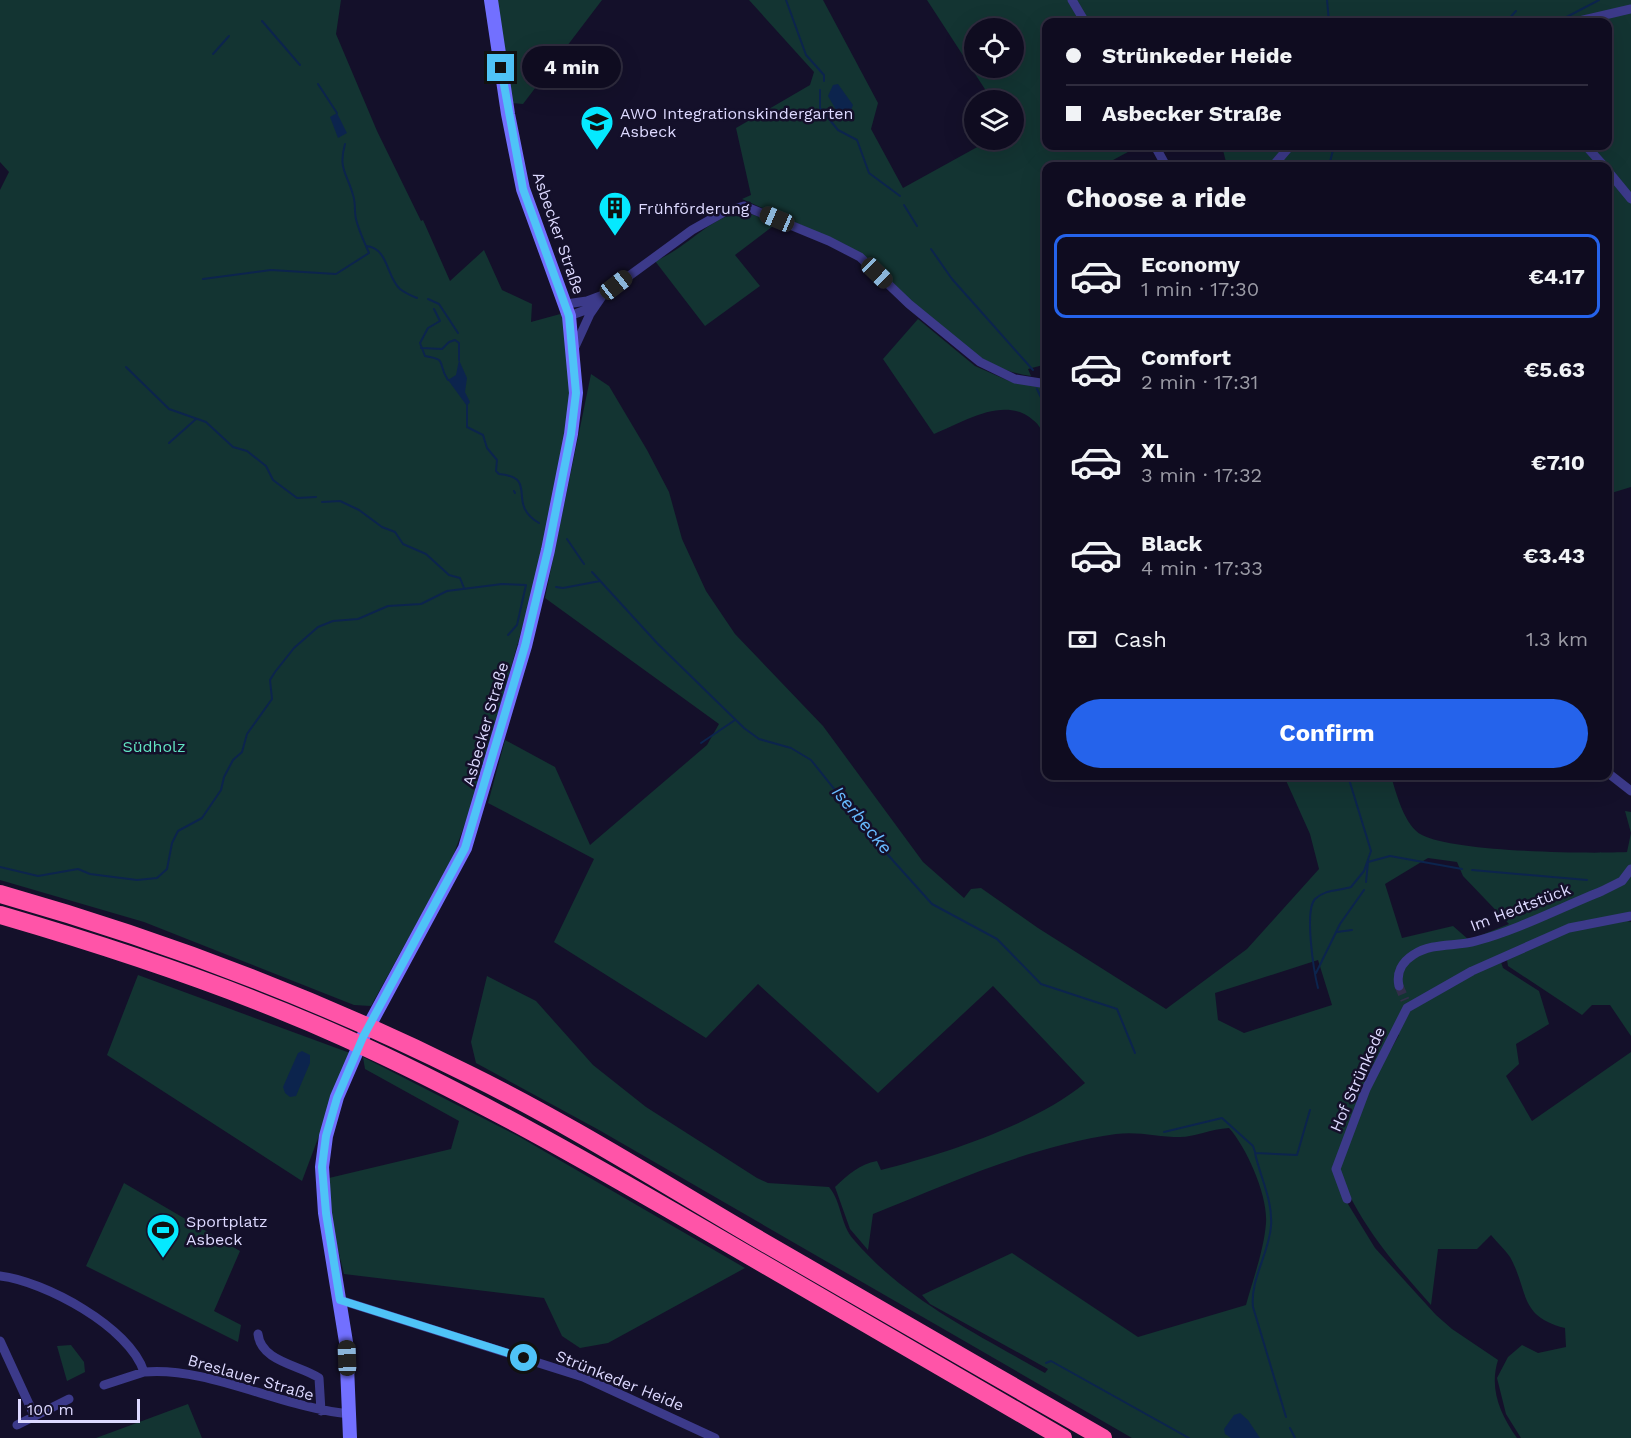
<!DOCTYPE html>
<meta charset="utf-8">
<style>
body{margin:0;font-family:"Work Sans",sans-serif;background:#181529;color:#f1f3f6;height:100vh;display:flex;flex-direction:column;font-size:22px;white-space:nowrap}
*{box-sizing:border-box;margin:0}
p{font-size:20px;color:#9b9ba5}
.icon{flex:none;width:33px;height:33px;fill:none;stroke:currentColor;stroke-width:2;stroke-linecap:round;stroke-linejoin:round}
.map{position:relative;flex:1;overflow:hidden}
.drawer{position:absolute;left:1042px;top:162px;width:570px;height:618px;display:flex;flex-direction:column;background:#0f0c20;border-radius:12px;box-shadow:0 6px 24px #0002,0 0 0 2px #2f2c3e}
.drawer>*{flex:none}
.guide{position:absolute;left:1042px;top:18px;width:570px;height:132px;border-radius:12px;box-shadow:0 6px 24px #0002,0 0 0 2px #2f2c3e;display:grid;align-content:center;height:132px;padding:0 24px;background:#0f0c20}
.tools{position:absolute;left:964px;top:18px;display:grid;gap:12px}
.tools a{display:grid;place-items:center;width:60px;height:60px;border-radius:50%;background:#0f0c20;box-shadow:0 6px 24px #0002,0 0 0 2px #2f2c3e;font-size:30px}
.scale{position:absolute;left:18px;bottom:15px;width:122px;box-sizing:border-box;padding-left:6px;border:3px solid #ddd9ff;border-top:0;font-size:16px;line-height:21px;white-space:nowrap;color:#ddd9ff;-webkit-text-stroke:4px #14102a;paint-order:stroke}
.end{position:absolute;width:27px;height:27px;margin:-14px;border:8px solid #4fc3f7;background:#111;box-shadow:0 0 0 3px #111}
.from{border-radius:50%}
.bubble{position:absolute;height:42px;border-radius:21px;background:#0f0c20;box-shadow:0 6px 24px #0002,0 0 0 2px #2f2c3e;font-size:20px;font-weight:700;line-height:42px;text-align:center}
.car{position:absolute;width:18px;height:36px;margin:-18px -9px;border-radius:8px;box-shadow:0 0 4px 2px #0007;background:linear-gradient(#222 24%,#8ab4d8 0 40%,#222 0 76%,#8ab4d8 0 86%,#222 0)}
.guide b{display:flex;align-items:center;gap:21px;height:57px;font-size:22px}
.guide b+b{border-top:2px solid #2f2c3e}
.guide i{width:15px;height:15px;background:#f1f3f6}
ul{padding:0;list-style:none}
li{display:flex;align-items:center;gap:18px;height:84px;margin:0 12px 9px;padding:0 12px;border:3px solid transparent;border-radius:12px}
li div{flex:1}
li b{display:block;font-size:22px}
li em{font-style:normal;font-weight:700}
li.current{border-color:#2563eb}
li>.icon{width:54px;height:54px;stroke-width:1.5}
h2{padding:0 24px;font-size:27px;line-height:72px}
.pay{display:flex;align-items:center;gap:15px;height:66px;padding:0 24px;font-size:22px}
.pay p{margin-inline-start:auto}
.button{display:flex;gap:12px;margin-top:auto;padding:12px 24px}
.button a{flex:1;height:69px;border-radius:36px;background:#2563eb;color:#fff;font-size:24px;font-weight:700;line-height:69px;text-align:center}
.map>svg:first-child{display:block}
.green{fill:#133432;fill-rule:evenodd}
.water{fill:#0c244d}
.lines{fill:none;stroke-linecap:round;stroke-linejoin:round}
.stream{stroke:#0c244d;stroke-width:2}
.minor-tunnel{stroke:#322e4a;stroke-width:9;stroke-dasharray:9 4.5;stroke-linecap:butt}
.minor{stroke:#3c3a8a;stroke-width:9}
.secondary{stroke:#7270ff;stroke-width:14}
.motorway{stroke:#ff54a8;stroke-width:18}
.route{stroke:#4fc3f7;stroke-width:8}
.labels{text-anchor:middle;stroke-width:5;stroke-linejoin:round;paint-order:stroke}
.poi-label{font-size:16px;fill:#ddd9ff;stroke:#14102a;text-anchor:start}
.street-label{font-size:16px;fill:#ddd9ff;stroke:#14102a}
.park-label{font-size:16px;fill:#61e3c1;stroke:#14102a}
.water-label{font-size:18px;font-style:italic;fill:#67baff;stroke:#14102a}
</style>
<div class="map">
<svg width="1631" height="1438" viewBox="0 0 1631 1438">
<rect width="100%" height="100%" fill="#14102a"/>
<path class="green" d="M0 0H341L336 34 377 131 421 221 423 220 450 281 484 250 502 290 532 304 531 322 564 313 571 400 565 445 532 593 474 799 452 859 371 1006 354 1005 144 922 0 880V190L9 172 0 162Z
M484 0H602L523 104 511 103 502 113Z
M749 0H823L878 103 871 129 903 188 990 140H1014V100H992L927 0H1068L1082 22H1047V146H1139L1102 166H1047V197L1041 201 1047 210V364L1028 369 1031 376C1006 373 987 362 966 348L846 245 742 199 751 195 736 128 810 85 814 72ZM975 28H1014V68H975Z
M1074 0H1631V487L1608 494V166H1275L1293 146H1608V22H1087Z
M1222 146H1289L1271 166H1227Z
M742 211 777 223 735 255 760 286 705 326 655 261C689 247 704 221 742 211Z
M918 319 975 366 1009 381 1047 388V440C1043 433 1039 424 1033 420 1005 395 963 422 934 434L883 359Z
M591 374 609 386 647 450 669 492 682 539 706 591 735 634 823 726 923 862 964 898 971 889 981 888 1038 928 1166 1009 1247 949 1319 869 1310 834 1284 776H1391C1396 793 1405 827 1422 835 1453 852 1588 854 1627 852L1631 833 1625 811 1631 812V911L1623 916 1581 921 1501 962 1503 968 1539 991 1549 1024 1516 1044 1519 1064 1506 1076 1532 1121 1631 1052V1438H1521L1506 1414 1497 1378 1508 1357 1522 1345 1538 1353 1566 1347 1565 1328C1518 1316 1529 1291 1510 1257 1505 1250 1497 1242 1491 1235L1477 1249H1438L1431 1305C1392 1261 1359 1224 1338 1169L1369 1088 1399 1035 1394 1031 1333 1168 1343 1196 1375 1248 1436 1315 1452 1329 1498 1360C1489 1389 1500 1414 1517 1438H1132L599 1130 476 1063 471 1042 487 976 536 1001 593 1065 646 1107 757 1178 768 1183 829 1187C842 1202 840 1225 854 1240 905 1300 979 1335 1045 1373L1048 1369 930 1304 922 1295 1012 1253 1138 1337 1246 1305C1253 1279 1264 1250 1266 1223 1268 1196 1247 1148 1229 1128 1211 1129 1194 1137 1180 1137 1158 1137 1138 1131 1116 1134 1031 1146 952 1182 873 1214L868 1250 850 1229 835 1187C848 1175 859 1164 877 1161L881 1170C944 1154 1034 1125 1085 1083L993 986 878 1093 758 984 706 1038 554 942 594 859 488 803 505 740 555 767 590 845 707 745 719 724 545 598ZM1428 858 1457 862 1463 876 1509 924 1469 940 1453 926 1402 938 1385 884ZM1318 960 1332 1005 1244 1033 1218 1020 1215 993Z
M1624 920 1631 922V1036L1610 1005H1592L1582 1015 1508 966 1507 960 1513 957 1569 930Z
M138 975 350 1053 302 1181 107 1055Z
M363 1057 518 1136 745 1268 608 1343 580 1348 562 1336 544 1298 344 1274 332 1226 329 1178 451 1149 459 1121 365 1069Z
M124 1183 240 1251 214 1311 241 1325 238 1342 86 1266Z
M71 1345 84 1362 85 1372 67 1381 57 1346Z
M188 1404 202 1438H96Z"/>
<path class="water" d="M838 84 853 105 851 110 839 115 828 96 833 85Z
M337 113 347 133 338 138 330 117Z
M459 360 467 378 465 392 470 402 467 406 448 380 456 375Z
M302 1051 310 1055V1063L296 1096 290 1097 285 1093 283 1087 298 1053Z
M1240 1413 1248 1420 1260 1438H1231L1225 1434 1224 1429 1234 1415Z"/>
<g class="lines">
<path class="stream" d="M786 0 806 55 824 75V81
M1327 0 1329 22
M262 21 300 65
M1506 22 1516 11
M1557 22 1599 0
M213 54 229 36
M318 84 337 113
M820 90V108L838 130 857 140 869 173 900 196
M345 144C338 169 347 173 353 195 356 203 354 211 356 219 358 228 362 237 366 246 389 248 386 277 400 289 405 293 412 296 417 298
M1329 166 1334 146
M904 205 917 226
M931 249 952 279 1033 370
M203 279 271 270 336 274 369 253 366 246
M428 299 439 304 458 333
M434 309 440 321 428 328 420 343 425 356C449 360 436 362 448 380
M421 348 442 349 449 342 455 340 459 343V360
M126 367 169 409 206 422 233 447 247 451 266 466 273 480 297 498 316 497
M1037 389 1047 410
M467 406V427L483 435 487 448 497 460 496 471 499 474C540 478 505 503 539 523
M169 443 196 419
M514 491 515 493
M322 502 340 501 359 510 382 527 395 532 403 544 426 554 449 575 460 578 464 588
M567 539 584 564
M592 572 657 643 744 728 759 739 791 748 811 760 879 845 932 904 997 939 1041 984 1117 1009 1135 1053
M556 587 563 588 600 581
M701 743 735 720
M0 867 38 876 78 869 90 874 137 880 157 878 167 869 172 843 178 831 202 818 221 790 224 777 233 760 242 752 247 734 272 699 270 680 275 672 294 648 318 627 333 621 358 619 388 606 421 604 447 591 502 584 526 585 517 625 508 635
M1472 870 1587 880
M1366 882 1368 862 1390 856 1462 869
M1337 932 1352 930
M1316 973 1340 924 1364 890
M1318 988C1314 972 1304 911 1315 899 1325 889 1339 891 1351 887L1364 871 1371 851 1348 776
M1164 1132 1222 1118 1253 1146 1255 1152
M1046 1363 1051 1361 1189 1438
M1286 1417 1253 1307C1250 1279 1269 1254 1271 1226 1273 1200 1260 1177 1255 1153L1297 1155 1310 1110
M1290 1428 1295 1438"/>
<path class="minor-tunnel" d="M1399 986 1405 1000"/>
<path class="minor" d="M1072 0 1085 22
M1575 22 1631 9
M1155 146 1166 166
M1586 146 1604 166
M1273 166 1290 146
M1608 171 1631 199
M566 304 587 301 603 295
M569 316 594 307
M574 349 590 314 603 295 692 230 724 212 744 206 829 241 860 257 909 304 980 362 1015 379 1047 384
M1608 773 1631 791
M1399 986C1396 973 1402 962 1413 955 1433 942 1455 947 1476 941 1518 930 1562 907 1602 891L1622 881 1631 869
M1347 1199 1336 1169 1366 1089 1407 1008 1472 971 1569 928 1631 916
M0 1276C44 1281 130 1327 144 1372 208 1366 282 1408 350 1414
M340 1300 583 1377 715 1438
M258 1334C261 1362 300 1365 319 1378L321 1411
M0 1341 34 1415
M104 1385 144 1372
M17 1425 69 1399"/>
<path class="secondary" d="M350 1438 346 1342 325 1213 322 1167 326 1136 337 1097 363 1037 465 848 525 646 548 550 571 434 576 393 569 316 523 189 508 114 491 0"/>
<path class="motorway" d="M0 894C162 940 318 999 468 1074 572 1125 670 1188 770 1246 881 1311 992 1374 1103 1438
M0 915C117 949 232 987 343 1037 472 1095 595 1166 717 1237 832 1304 948 1371 1063 1438"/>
</g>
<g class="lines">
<path class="route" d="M501 68 523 189 569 316 576 393 571 434 548 550 525 646 465 848 363 1037 337 1098 326 1136 322 1167 326 1213 340 1300 524 1358"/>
</g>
<defs>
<g id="school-pin" transform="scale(1.725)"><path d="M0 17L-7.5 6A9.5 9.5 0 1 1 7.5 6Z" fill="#05e9ff" stroke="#14102a"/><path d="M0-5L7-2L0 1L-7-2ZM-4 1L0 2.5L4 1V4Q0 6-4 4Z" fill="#111"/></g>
<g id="building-pin" transform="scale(1.725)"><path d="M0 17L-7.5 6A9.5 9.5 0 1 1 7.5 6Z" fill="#05e9ff" stroke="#14102a"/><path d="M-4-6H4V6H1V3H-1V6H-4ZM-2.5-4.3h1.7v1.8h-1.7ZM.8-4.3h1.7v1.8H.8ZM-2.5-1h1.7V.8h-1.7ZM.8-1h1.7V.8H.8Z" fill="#111"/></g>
<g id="stadium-pin" transform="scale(1.725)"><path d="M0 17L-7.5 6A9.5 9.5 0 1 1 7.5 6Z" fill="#05e9ff" stroke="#14102a"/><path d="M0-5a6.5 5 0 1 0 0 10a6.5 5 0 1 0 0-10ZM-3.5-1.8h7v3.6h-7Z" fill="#111"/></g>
</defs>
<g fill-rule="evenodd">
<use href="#school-pin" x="597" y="122"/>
<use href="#building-pin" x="615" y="208"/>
<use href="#stadium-pin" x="163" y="1230"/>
</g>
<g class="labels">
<g class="poi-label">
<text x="620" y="119">AWO Integrationskindergarten<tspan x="620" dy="18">Asbeck</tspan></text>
<text x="638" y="214">Frühförderung</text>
<text x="186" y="1227">Sportplatz<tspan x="186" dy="18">Asbeck</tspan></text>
</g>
<g class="street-label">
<text transform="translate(559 233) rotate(71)" y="6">Asbecker Straße</text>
<text transform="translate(485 724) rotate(-74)" y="6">Asbecker Straße</text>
<text transform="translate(1520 907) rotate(-21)" y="6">Im Hedtstück</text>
<text transform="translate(1357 1079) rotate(-66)" y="6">Hof Strünkede</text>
<text transform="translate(251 1377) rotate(16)" y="6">Breslauer Straße</text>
<text transform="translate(620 1380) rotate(22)" y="6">Strünkeder Heide</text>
</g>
<g class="park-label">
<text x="154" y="752">Südholz</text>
</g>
<g class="water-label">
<text transform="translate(862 820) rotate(50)" y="6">Iserbecke</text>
</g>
</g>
</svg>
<div class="tools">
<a><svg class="icon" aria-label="locate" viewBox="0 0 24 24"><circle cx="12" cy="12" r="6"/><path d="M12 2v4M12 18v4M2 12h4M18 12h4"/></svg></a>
<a><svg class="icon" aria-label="layers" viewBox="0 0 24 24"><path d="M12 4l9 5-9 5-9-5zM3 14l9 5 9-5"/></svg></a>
</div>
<div class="scale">100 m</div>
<i class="end from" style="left:524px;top:1358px"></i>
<i class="end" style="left:501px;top:68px"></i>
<div class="bubble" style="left:522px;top:46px;width:99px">4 min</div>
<i class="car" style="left:777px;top:219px;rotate:293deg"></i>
<i class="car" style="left:877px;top:273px;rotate:134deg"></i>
<i class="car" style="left:616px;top:285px;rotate:52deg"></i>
<i class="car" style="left:347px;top:1358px;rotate:358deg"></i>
<div class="guide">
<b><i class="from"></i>Strünkeder Heide</b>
<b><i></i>Asbecker Straße</b>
</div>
<section class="drawer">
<h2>Choose a ride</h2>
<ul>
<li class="current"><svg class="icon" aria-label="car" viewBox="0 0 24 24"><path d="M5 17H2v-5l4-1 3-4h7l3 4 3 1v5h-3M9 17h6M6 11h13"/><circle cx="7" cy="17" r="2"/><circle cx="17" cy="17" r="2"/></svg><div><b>Economy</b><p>1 min · 17:30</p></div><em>€4.17</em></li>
<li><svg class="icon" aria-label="car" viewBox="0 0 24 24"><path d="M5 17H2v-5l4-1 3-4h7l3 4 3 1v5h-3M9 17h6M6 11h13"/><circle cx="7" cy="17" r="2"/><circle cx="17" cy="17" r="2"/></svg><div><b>Comfort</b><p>2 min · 17:31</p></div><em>€5.63</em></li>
<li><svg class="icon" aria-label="car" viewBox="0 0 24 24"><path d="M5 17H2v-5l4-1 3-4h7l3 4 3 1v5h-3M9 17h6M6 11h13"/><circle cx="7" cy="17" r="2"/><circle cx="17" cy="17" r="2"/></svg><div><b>XL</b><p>3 min · 17:32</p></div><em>€7.10</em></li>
<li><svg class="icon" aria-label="car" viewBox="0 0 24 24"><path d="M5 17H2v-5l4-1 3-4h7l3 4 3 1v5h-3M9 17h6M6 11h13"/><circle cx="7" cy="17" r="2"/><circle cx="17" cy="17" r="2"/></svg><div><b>Black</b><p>4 min · 17:33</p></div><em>€3.43</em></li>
</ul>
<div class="pay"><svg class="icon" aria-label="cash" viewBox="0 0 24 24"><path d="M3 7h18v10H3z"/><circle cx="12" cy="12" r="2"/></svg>Cash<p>1.3 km</p></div>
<div class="button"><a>Confirm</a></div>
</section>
</div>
